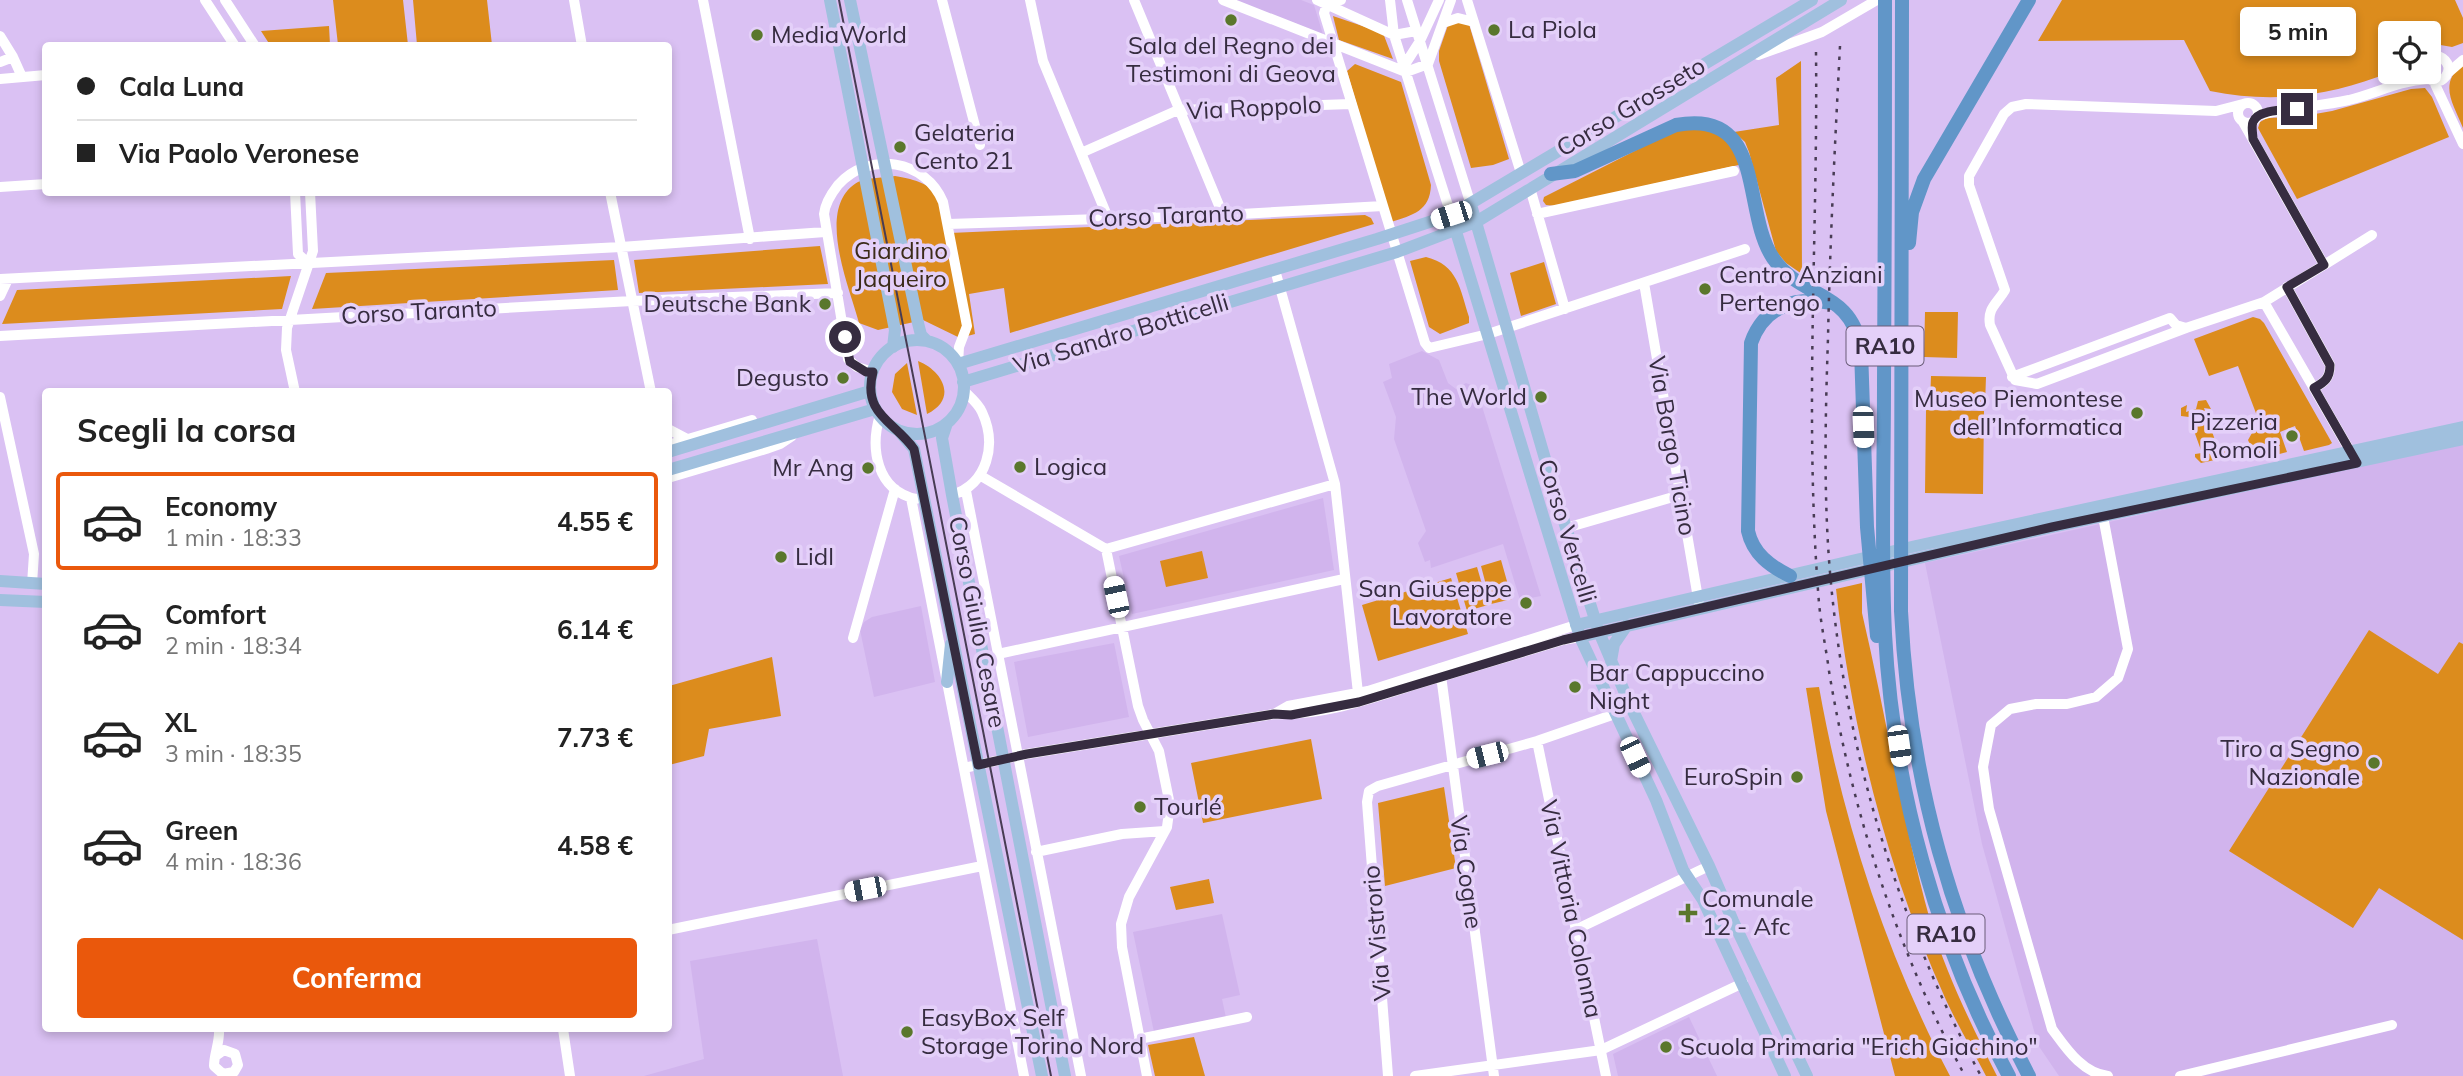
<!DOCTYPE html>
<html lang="it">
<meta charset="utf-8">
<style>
body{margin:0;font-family:Mulish,sans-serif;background:#f2f2f2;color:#222;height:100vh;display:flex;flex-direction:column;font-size:26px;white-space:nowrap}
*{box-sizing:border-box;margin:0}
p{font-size:23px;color:#767676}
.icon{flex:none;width:38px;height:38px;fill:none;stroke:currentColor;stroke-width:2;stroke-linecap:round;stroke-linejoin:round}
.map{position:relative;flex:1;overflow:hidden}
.sheet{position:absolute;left:42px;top:388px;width:630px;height:644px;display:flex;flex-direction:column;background:#fff;border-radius:7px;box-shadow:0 4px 10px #0003}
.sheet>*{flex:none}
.guide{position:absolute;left:42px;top:42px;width:630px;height:154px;border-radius:7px;box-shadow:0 4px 10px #0003;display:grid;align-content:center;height:154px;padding:0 35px;background:#fff}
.controls{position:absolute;left:2378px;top:21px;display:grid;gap:14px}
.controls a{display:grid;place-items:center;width:63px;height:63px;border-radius:7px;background:#fff;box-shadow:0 4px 10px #0003;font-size:35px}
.end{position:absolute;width:32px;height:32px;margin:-16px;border:9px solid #362c40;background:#fff;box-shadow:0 0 0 4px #fff}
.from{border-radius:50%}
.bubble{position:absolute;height:49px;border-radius:7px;background:#fff;box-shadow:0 4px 10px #0003;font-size:23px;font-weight:700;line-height:49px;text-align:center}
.car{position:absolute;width:21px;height:42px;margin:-21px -10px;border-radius:9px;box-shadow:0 0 5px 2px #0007;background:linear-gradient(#fff 24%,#345 0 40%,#fff 0 76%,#345 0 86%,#fff 0)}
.guide b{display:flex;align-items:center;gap:24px;height:66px;font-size:26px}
.guide b+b{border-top:2px solid #e0e0e0}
.guide i{width:18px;height:18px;background:#222}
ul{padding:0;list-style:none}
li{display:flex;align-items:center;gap:21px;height:98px;margin:0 14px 10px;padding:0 21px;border:4px solid transparent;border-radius:7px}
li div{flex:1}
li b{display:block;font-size:26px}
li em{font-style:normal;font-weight:700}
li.selected{border-color:#ea580c}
li>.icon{width:63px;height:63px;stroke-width:1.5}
h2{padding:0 35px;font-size:32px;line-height:84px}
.action{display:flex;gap:14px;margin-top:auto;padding:14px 35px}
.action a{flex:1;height:80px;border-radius:7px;background:#ea580c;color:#fff;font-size:28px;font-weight:700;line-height:80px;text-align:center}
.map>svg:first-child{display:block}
.built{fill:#d1b4ed}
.green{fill:#dc8c1d}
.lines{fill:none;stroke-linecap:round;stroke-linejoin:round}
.minor{stroke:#fff;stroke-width:10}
.major{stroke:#a0c0de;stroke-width:12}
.highway{stroke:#6196c8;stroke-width:14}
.tram{stroke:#483c54;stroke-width:2}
.rail{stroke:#483c54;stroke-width:2.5;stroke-dasharray:3.5 7;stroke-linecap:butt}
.route{stroke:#362c40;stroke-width:9}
.poi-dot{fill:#5a772c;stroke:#e4d0f9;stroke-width:2.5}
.labels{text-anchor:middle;stroke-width:7;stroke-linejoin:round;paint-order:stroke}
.shield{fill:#e4d0f9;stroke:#6a5d78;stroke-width:2}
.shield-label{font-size:23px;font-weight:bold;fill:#362c40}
.poi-label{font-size:24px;fill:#362c40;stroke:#e4d0f9;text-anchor:start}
.street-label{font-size:24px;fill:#362c40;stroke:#e4d0f9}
.park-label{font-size:24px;fill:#3c2b19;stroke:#e4d0f9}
</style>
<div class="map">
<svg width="2463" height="1076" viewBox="0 0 2463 1076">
<rect width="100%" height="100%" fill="#dac1f3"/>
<path class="built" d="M1232 0H1301L1314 5 1324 38Z
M1422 351 1439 360 1448 383 1456 389 1466 383 1476 387 1541 596 1520 600 1503 544 1431 568 1430 560 1425 562 1418 543 1426 531 1394 439 1396 417 1383 382 1392 378 1389 364Z
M2463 443V1076H2059L2038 1045 1982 844 1925 563Z
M1323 498 1334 570 1132 614 1119 556Z
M921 606 935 682 874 697 860 630 864 622 872 617Z
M1114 643 1129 717 1028 737 1014 662Z
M1222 914 1240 995 1222 999 1226 1018 1154 1032 1133 932Z
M817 939 843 1076H644L704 1059 690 961Z
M1689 1017 1717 1076H1618L1613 1054Z"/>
<path class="green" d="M333 0H403L408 45H338Z
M413 0H487L492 45H417Z
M2062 0H2455L2463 18V43L2452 47 2429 43V33H2390L2391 72C2330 96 2275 104 2210 91L2184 40 2038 41Z
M1333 16 1383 33 1393 59 1339 40Z
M1455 22 1469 24 1509 159 1493 165 1471 168 1439 61V51L1448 25Z
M329 26 330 45H270L261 31Z
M1801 61 1802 274 1786 263 1776 251 1749 152 1745 142 1734 132 1779 125 1776 78Z
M1355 64 1401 82 1431 185C1430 211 1413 215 1391 222L1347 71Z
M2463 64V128C2453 103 2438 84 2463 64Z
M2425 88 2432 97 2449 137 2297 199 2258 128 2260 122 2267 118 2298 117 2332 111 2411 89Z
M1678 129C1719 128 1721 131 1743 164L1556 206 1546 205 1543 201 1544 197Z
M895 176C941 184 935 193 950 233L1365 215 1371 218 1374 224 1010 333 1004 288 969 294 975 334 960 338 923 320 878 330 859 323C850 288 814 207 858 182 867 177 885 178 895 176Z
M820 246 828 284 639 293 634 260Z
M1426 257C1458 265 1460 289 1469 317V323L1440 334 1429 327 1410 261Z
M614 260 618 290 312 309 326 273Z
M1544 262 1556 304 1521 316 1510 273Z
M291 276 282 309 2 324 17 290Z
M1925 312H1958L1957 358 1924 357Z
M2253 317 2260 319 2264 323 2332 443 2329 445 2304 451 2295 426 2280 432 2287 452 2257 460 2248 440 2252 433 2262 429 2238 366 2209 376 2194 339Z
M918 361C943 371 958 399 927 414Z
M907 363 917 415 902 409 892 392 895 374Z
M1931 376 1986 377 1985 405 1930 404Z
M2206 400 2211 409 2204 408 2218 449 2226 450 2227 454 2224 458 2201 463 2195 457V454L2202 453 2189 417 2181 416V408L2187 405 2186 412 2196 409 2198 401Z
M1926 410 1984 411 1983 494 1925 493Z
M1202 551 1208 578 1166 587 1160 561Z
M1501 560 1512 599 1491 604 1481 566Z
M1477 567 1488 605 1467 611 1456 573Z
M1451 578 1468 634 1378 661 1362 605Z
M1862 583V613C1886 715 1902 819 1930 920 1946 974 1972 1026 1997 1076H1986C1973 1051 1958 1026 1946 1000 1887 870 1852 731 1836 589Z
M2369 630 2438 674 2459 642 2463 644V940L2379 888 2353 928 2229 851Z
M772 657 781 716 709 729 704 756 669 765V686Z
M1819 687C1843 822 1886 954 1950 1076H1895L1826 811 1806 688Z
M1311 739 1322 799 1203 823 1191 763Z
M1444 787 1456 868 1385 886 1378 803Z
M1209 879 1214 903 1176 910 1170 887Z
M1194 1037 1205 1076H1155L1148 1045Z"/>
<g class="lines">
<path class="minor" d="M205 0 235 46
M225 0 255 46
M574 0 582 46
M703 0 750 239
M942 0 980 145
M1030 0 1043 61 1108 218
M1134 0 1223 215
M1223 0 1406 72 1428 64
M1317 0 1394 35 1416 31
M1341 0 1327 4 1324 13 1425 343 1429 348 1488 334 1745 249
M1390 0 1394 35 1451 215
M1407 0 1471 205
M1467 0 1521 173
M1443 23 1458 18 1474 22
M0 36 13 57 0 62
M1758 55 1822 32 1877 0
M13 57 22 77
M1428 64 1451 0
M1404 66 1420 41 1439 0
M2424 72C2437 97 2463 66 2438 56L2429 58
M2449 72 2463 60
M0 79 46 75
M2434 82 2463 144
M2238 113a10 10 0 1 1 20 0a10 10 0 1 1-20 0Z
M2243 104 2216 111 2026 104 2012 107 2004 114 1969 176V185L2005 290C1997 304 1987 308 1990 325L2015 380 2037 384 2186 328 2264 302 2324 265 2243 122
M2257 116C2287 107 2318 107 2349 100 2377 93 2398 81 2428 79
M1081 153 1178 110 1351 104
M0 187 46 184
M1530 188 1565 309
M295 192 298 254 308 263
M610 192 651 392
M1537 214 1734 171
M948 224 1223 215 1383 206
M2324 265 2372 235
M1275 270 1335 484 1359 702
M0 279 621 247 825 232
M1644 283 1699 604
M2287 287 2330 365C2330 378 2325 382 2314 388
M0 296 8 279
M2264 302 2353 456
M0 336 632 301 838 293
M873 372 857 367 848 359 824 214C825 203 831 194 838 185 869 150 926 160 943 202L967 326 959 347 958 364
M2012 377 2170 318 2176 325 2186 328
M295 392 286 350 287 328 313 251 310 192
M0 397 34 554 32 584
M880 415C870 448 876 490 916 499
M668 429 687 439
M668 445 752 420
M981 476 1106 549
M668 478 766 449 780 444 792 436
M966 491 1081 1076
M952 495C988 484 997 444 982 412 978 403 970 397 964 391
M911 498 1024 1076
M2102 511 2128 649 2118 678 2096 697 2067 704H2036L2010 709 1991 725 1983 767 1989 809 2052 1029C2066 1048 2082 1073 2108 1076
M1566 528 1680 495
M1106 549 1138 706 1143 720 1159 751 1170 805 1167 827 1129 897 1121 924 1122 947 1147 1076
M1106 549 1335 484
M853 638 895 489
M998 654 1344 579
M1440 668 1494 1076
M1274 714 1288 706 1368 691 1576 625
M1537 741 1606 1076
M964 768 1027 754 1274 714C1322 716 1369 699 1414 685 1464 670 1513 655 1563 640L1580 637
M1036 852 1122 834 1165 831
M668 930 982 866
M1575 930 1709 866
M563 1029 570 1076
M1139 1039 1247 1017
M217 1055 224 1050 235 1054 238 1065 234 1072 223 1074 214 1066C214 1054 220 1042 219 1029
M1388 1076 1367 802 1369 791 1378 786 1537 741 1615 714
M1415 1076 1601 1050 1743 983
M2180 1076 2392 1025"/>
<path class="major" d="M830 0 895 330 893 347
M850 0 918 323 921 335 927 341
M1471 205 1555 493 1599 632 1630 705 1709 866 1733 921 1807 1076
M1454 225 1580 637 1656 800 1683 870 1703 900 1785 1076
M870 387a47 47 0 1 1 94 0a47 47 0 1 1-94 0Z
M958 364 1377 239 1451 215 1812 0
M963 382 1397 252 1476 222 1841 0
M947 423 942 438 952 495 1065 1076
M899 431 914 449 1042 1076
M668 452 870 391
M668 470 875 409
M0 581 46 584
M0 600 46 602
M1576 625 1916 546 2463 427
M1580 637 2052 527 2463 439
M1611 661 1614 644 1627 625
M947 682 951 644"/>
<path class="highway" d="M1885 0C1885 129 1885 257 1884 386 1884 468 1881 551 1885 634 1893 786 1936 942 2009 1076
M1902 0 1901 611C1909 778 1951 928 2029 1076
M1551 174 1575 171 1676 125C1767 108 1741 211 1773 258 1801 300 1852 289 1861 350L1867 527 1877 636
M1909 243 1912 212 1924 179 2029 0
M1790 576C1770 566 1753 554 1748 531L1751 343C1764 306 1796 296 1831 303"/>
<path class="tram" d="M839 0 1051 1076"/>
<path class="rail" d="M1840 46C1835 143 1830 240 1828 338 1825 426 1823 515 1833 603 1851 769 1902 929 1981 1076
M1816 52C1818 235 1804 420 1819 603 1821 625 1826 648 1829 671 1852 812 1897 950 1965 1076"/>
</g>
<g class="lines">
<path class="route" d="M845 337 850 362 866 372H873C862 414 894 421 914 449L978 765 1027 754 1274 714 1291 715 1359 702 1563 640 2052 527 2357 463 2314 388C2325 382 2330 378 2330 365L2287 287 2324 265 2253 139C2253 135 2251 126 2253 122 2258 109 2285 110 2297 109"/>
</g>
<g class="poi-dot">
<circle cx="1231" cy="20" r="7"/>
<circle cx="1494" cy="30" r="7"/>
<circle cx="757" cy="35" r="7"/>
<circle cx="900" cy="147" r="7"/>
<circle cx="1705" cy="289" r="7"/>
<circle cx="825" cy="304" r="7"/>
<circle cx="843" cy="378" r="7"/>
<circle cx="1541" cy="397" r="7"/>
<circle cx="2137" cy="413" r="7"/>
<circle cx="2292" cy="436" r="7"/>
<circle cx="1020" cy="467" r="7"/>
<circle cx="868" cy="468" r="7"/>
<circle cx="781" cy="557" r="7"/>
<circle cx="1526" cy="603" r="7"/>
<circle cx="1575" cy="687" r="7"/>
<circle cx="2374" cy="763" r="7"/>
<circle cx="1797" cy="777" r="7"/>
<circle cx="1140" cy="807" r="7"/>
<path d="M1684.5 902.5h7v7h7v7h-7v7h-7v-7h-7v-7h7z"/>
<circle cx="907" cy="1032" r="7"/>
<circle cx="1666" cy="1047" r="7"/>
</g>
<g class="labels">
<g class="shield">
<rect x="1846.5" y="326.5" width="77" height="39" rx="5"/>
<rect x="1907.5" y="914.5" width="77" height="39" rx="5"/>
</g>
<g class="shield-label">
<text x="1885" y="354">RA10</text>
<text x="1946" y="942">RA10</text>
</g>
<g class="poi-label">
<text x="1508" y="38">La Piola</text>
<text x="771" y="43">MediaWorld</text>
<text x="1231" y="54" text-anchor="middle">Sala del Regno dei<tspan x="1231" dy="28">Testimoni di Geova</tspan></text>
<text x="914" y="141">Gelateria<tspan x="914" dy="28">Cento 21</tspan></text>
<text x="1719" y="283">Centro Anziani<tspan x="1719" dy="28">Pertengo</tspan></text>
<text x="811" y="312" text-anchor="end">Deutsche Bank</text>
<text x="829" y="386" text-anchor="end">Degusto</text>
<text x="1527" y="405" text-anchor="end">The World</text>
<text x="2123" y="407" text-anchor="end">Museo Piemontese<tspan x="2123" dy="28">dell’Informatica</tspan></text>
<text x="2278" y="430" text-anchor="end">Pizzeria<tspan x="2278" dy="28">Romoli</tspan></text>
<text x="1034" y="475">Logica</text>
<text x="854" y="476" text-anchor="end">Mr Ang</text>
<text x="795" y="565">Lidl</text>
<text x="1512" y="597" text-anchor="end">San Giuseppe<tspan x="1512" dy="28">Lavoratore</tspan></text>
<text x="1589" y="681">Bar Cappuccino<tspan x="1589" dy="28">Night</tspan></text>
<text x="2360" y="757" text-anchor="end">Tiro a Segno<tspan x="2360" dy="28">Nazionale</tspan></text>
<text x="1783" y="785" text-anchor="end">EuroSpin</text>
<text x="1154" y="815">Tourlé</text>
<text x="1702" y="907">Comunale<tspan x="1702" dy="28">12 - Afc</tspan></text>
<text x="921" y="1026">EasyBox Self<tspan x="921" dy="28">Storage Torino Nord</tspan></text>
<text x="1680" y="1055">Scuola Primaria "Erich Giachino"</text>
</g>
<g class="street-label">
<text transform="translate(1631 107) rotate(-31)" y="8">Corso Grosseto</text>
<text transform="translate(1254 108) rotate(-3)" y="8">Via Roppolo</text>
<text transform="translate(1166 216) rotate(-2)" y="8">Corso Taranto</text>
<text transform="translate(419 312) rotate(-3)" y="8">Corso Taranto</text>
<text transform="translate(1121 334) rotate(-17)" y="8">Via Sandro Botticelli</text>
<text transform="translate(1672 446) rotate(80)" y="8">Via Borgo Ticino</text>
<text transform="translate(1567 531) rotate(73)" y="8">Corso Vercelli</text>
<text transform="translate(977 622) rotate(79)" y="8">Corso Giulio Cesare</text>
<text transform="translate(1466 872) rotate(82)" y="8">Via Cogne</text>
<text transform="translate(1571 909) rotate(78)" y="8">Via Vittoria Colonna</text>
<text transform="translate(1377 933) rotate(-95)" y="8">Via Vistrorio</text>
</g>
<g class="park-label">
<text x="901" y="259">Giardino<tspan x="901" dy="28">Jaqueiro</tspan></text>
</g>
</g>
</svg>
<div class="controls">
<a><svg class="icon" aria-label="locate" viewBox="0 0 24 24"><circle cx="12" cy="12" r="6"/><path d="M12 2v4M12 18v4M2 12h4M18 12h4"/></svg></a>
</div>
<i class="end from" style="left:845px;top:337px"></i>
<i class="end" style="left:2297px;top:109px"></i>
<div class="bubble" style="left:2240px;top:7px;width:116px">5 min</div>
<i class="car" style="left:1451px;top:215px;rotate:252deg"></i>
<i class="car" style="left:1863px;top:427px;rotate:178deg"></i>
<i class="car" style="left:1116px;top:597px;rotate:348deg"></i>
<i class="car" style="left:1899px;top:746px;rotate:172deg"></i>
<i class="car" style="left:1487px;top:755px;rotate:256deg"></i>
<i class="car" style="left:1635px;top:757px;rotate:155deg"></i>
<i class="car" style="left:865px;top:889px;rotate:259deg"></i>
<div class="guide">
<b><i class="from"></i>Cala Luna</b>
<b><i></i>Via Paolo Veronese</b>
</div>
<section class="sheet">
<h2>Scegli la corsa</h2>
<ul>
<li class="selected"><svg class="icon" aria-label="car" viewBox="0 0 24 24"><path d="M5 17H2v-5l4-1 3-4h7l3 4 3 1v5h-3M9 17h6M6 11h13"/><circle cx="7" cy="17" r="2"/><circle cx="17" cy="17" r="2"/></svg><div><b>Economy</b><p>1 min · 18:33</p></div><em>4.55 €</em></li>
<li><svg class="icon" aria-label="car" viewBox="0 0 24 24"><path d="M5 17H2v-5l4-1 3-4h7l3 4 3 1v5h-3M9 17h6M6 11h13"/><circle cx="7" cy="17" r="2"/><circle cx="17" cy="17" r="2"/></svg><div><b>Comfort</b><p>2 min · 18:34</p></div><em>6.14 €</em></li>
<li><svg class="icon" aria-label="car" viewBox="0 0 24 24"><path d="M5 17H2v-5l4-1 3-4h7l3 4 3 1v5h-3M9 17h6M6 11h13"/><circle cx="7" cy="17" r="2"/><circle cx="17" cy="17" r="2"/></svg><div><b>XL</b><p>3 min · 18:35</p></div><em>7.73 €</em></li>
<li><svg class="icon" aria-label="car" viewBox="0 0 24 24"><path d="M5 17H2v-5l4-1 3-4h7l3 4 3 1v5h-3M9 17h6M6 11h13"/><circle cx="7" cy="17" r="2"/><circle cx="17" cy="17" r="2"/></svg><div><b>Green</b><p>4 min · 18:36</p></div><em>4.58 €</em></li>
</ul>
<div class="action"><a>Conferma</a></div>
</section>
</div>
